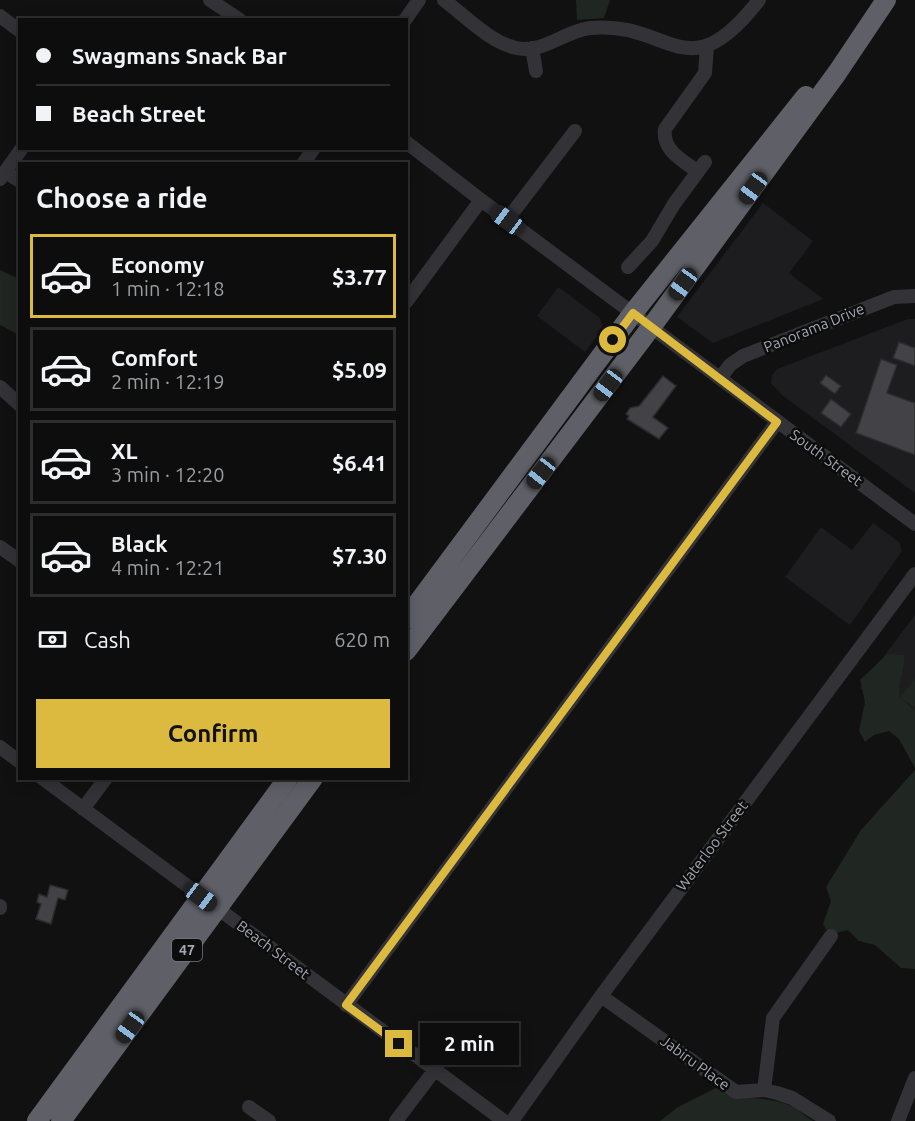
<!DOCTYPE html>
<meta charset="utf-8">
<style>
body{margin:0;font-family:Ubuntu,sans-serif;background:#1b1b1c;color:#f1f3f6;height:100vh;display:flex;flex-direction:column;font-size:22px;white-space:nowrap}
*{box-sizing:border-box;margin:0}
p{font-size:20px;color:#9a9c9e}
.icon{flex:none;width:33px;height:33px;fill:none;stroke:currentColor;stroke-width:2;stroke-linecap:round;stroke-linejoin:round}
.map{position:relative;flex:1;overflow:hidden}
.details{position:absolute;left:18px;top:162px;width:390px;height:618px;display:flex;flex-direction:column;background:#0d0d0e;border-radius:0px;box-shadow:0 3px 15px #0003,0 0 0 2px #2d2d2e}
.details>*{flex:none}
.guide{position:absolute;left:18px;top:18px;width:390px;height:132px;border-radius:0px;box-shadow:0 3px 15px #0003,0 0 0 2px #2d2d2e;display:grid;align-content:center;height:132px;padding:0 18px;background:#0d0d0e}
.end{position:absolute;width:27px;height:27px;margin:-14px;border:8px solid #dcba3f;background:#111;box-shadow:0 0 0 3px #111}
.from{border-radius:50%}
.bubble{position:absolute;height:42px;border-radius:0px;background:#0d0d0e;box-shadow:0 3px 15px #0003,0 0 0 2px #2d2d2e;font-size:20px;font-weight:700;line-height:42px;text-align:center}
.car{position:absolute;width:18px;height:36px;margin:-18px -9px;border-radius:8px;box-shadow:0 0 4px 2px #0007;background:linear-gradient(#222 24%,#8ab4d8 0 40%,#222 0 76%,#8ab4d8 0 86%,#222 0)}
.guide b{display:flex;align-items:center;gap:21px;height:57px;font-size:22px}
.guide b+b{border-top:2px solid #2d2d2e}
.guide i{width:15px;height:15px;background:#f1f3f6}
ul{padding:0;list-style:none}
li{display:flex;align-items:center;gap:18px;height:84px;margin:0 12px 9px;padding:0 6px;border:3px solid #2d2d2e;border-radius:0px}
li div{flex:1}
li b{display:block;font-size:22px}
li em{font-style:normal;font-weight:700}
li.current{border-color:#dcba3f}
li>.icon{width:54px;height:54px;stroke-width:1.5}
h2{padding:0 18px;font-size:27px;line-height:72px}
.pay{display:flex;align-items:center;gap:15px;height:66px;padding:0 18px;font-size:22px}
.pay p{margin-inline-start:auto}
.button{display:flex;gap:12px;margin-top:auto;padding:12px 18px}
.button a{flex:1;height:69px;border-radius:0px;background:#dcba3f;color:#111;font-size:24px;font-weight:700;line-height:69px;text-align:center}
.map>svg:first-child{display:block}
.built{fill:#1d1d1f}
.green{fill:#202621}
.building{fill:#434347;stroke:#2b2b2e;stroke-width:1.5}
.lines{fill:none;stroke-linecap:round;stroke-linejoin:round}
.minor{stroke:#323237;stroke-width:14}
.highway{stroke:#5f6067;stroke-width:20}
.route{stroke:#dcba3f;stroke-width:8}
.labels{text-anchor:middle;stroke-width:5;stroke-linejoin:round;paint-order:stroke}
.shield{fill:#0c0c0d;stroke:#767880;stroke-width:1.5}
.shield-label{font-size:14px;font-weight:bold;fill:#a4a6b1}
.street-label{font-size:15px;fill:#a4a6b1;stroke:#0c0c0d}
</style>
<div class="map">
<svg width="915" height="1121" viewBox="0 0 915 1121">
<rect width="100%" height="100%" fill="#111112"/>
<path class="built" d="M763 203 813 241 789 273 823 299 713 343 677 317Z
M558 287 600 318 603 328 585 352 537 316Z
M908 319H915V493L783 396 771 383 772 376 777 369Z
M873 523 899 542 902 551 850 625 785 577 821 527 852 550Z
M915 615V728L860 688Z"/>
<path class="green" d="M576 0H610L604 18 577 20Z
M0 270 19 279V335L0 325Z
M887 654 904 655C906 671 896 682 900 698L915 679V708L901 698 915 711V768L899 739 889 731 874 735 865 742 859 731 865 702 860 680Z
M915 770V969L901 968 875 945 859 941 848 930 836 933 827 931 823 924 831 901 826 887 861 830Z
M716 1088C742 1102 768 1095 793 1107 800 1111 806 1117 813 1121H660L678 1107Z"/>
<path class="building" d="M899 342 915 348V366L893 358Z
M881 359 897 365 887 393 915 403V455L856 433Z
M826 375 841 386 835 394 820 383Z
M663 376 676 386 653 417 668 428 659 439 627 419 629 416 626 414 630 408 639 406Z
M831 399 851 414 841 427 821 413Z
M50 885 68 890 65 900 58 898 51 924 36 919 41 904 37 902 39 894 47 897Z"/>
<g class="lines">
<path class="minor" d="M210 0 240 20
M444 0C465 16 490 42 516 48 543 54 564 31 590 28 671 20 686 94 759 0
M0 16 20 31
M405 20 419 0
M532 48 536 71
M406 142 481 200 915 524
M303 164 314 148
M5 172 20 181
M698 172C683 160 662 151 665 129L705 73 707 46
M0 179 22 148
M507 220 575 131
M628 267 652 241 674 204 705 162
M406 302 481 200
M721 377 730 365 743 356 894 297 915 296
M0 387 20 405
M0 547 20 561
M0 747 20 762
M42 778 504 1121
M83 809 106 778
M0 906V908
M601 996 736 1092 764 1090 777 1093 792 1098 829 1121
M346 1005 777 422
M764 1090 773 1018 831 936
M249 1107 269 1121
M396 1121 434 1071
M512 1121 601 996 915 574
M898 1121 915 1078"/>
<path class="highway" d="M406 619 633 313 806 96
M406 651 652 326 837 73 886 0
M37 1121 288 778
M61 1121 313 778"/>
</g>
<g class="lines">
<path class="route" d="M399 1044 346 1005 777 422 633 313 613 340"/>
</g>
<g class="labels">
<rect class="shield" x="172" y="939" width="30" height="22" rx="4.5"/>
<g class="shield-label">
<text x="187" y="955">47</text>
</g>
<g class="street-label">
<text transform="translate(814 328) rotate(-22)" y="5">Panorama Drive</text>
<text transform="translate(826 458) rotate(36)" y="5">South Street</text>
<text transform="translate(712 846) rotate(-53)" y="5">Waterloo Street</text>
<text transform="translate(273 950) rotate(37)" y="5">Beach Street</text>
<text transform="translate(695 1063) rotate(36)" y="5">Jabiru Place</text>
</g>
</g>
</svg>
<i class="end from" style="left:613px;top:340px"></i>
<i class="end" style="left:399px;top:1044px"></i>
<div class="bubble" style="left:420px;top:1023px;width:99px">2 min</div>
<i class="car" style="left:753px;top:188px;rotate:216deg"></i>
<i class="car" style="left:507px;top:220px;rotate:307deg"></i>
<i class="car" style="left:683px;top:284px;rotate:216deg"></i>
<i class="car" style="left:608px;top:385px;rotate:217deg"></i>
<i class="car" style="left:541px;top:473px;rotate:218deg"></i>
<i class="car" style="left:201px;top:897px;rotate:127deg"></i>
<i class="car" style="left:130px;top:1027px;rotate:216deg"></i>
<div class="guide">
<b><i class="from"></i>Swagmans Snack Bar</b>
<b><i></i>Beach Street</b>
</div>
<section class="details">
<h2>Choose a ride</h2>
<ul>
<li class="current"><svg class="icon" aria-label="car" viewBox="0 0 24 24"><path d="M5 17H2v-5l4-1 3-4h7l3 4 3 1v5h-3M9 17h6M6 11h13"/><circle cx="7" cy="17" r="2"/><circle cx="17" cy="17" r="2"/></svg><div><b>Economy</b><p>1 min · 12:18</p></div><em>$3.77</em></li>
<li><svg class="icon" aria-label="car" viewBox="0 0 24 24"><path d="M5 17H2v-5l4-1 3-4h7l3 4 3 1v5h-3M9 17h6M6 11h13"/><circle cx="7" cy="17" r="2"/><circle cx="17" cy="17" r="2"/></svg><div><b>Comfort</b><p>2 min · 12:19</p></div><em>$5.09</em></li>
<li><svg class="icon" aria-label="car" viewBox="0 0 24 24"><path d="M5 17H2v-5l4-1 3-4h7l3 4 3 1v5h-3M9 17h6M6 11h13"/><circle cx="7" cy="17" r="2"/><circle cx="17" cy="17" r="2"/></svg><div><b>XL</b><p>3 min · 12:20</p></div><em>$6.41</em></li>
<li><svg class="icon" aria-label="car" viewBox="0 0 24 24"><path d="M5 17H2v-5l4-1 3-4h7l3 4 3 1v5h-3M9 17h6M6 11h13"/><circle cx="7" cy="17" r="2"/><circle cx="17" cy="17" r="2"/></svg><div><b>Black</b><p>4 min · 12:21</p></div><em>$7.30</em></li>
</ul>
<div class="pay"><svg class="icon" aria-label="cash" viewBox="0 0 24 24"><path d="M3 7h18v10H3z"/><circle cx="12" cy="12" r="2"/></svg>Cash<p>620 m</p></div>
<div class="button"><a>Confirm</a></div>
</section>
</div>
